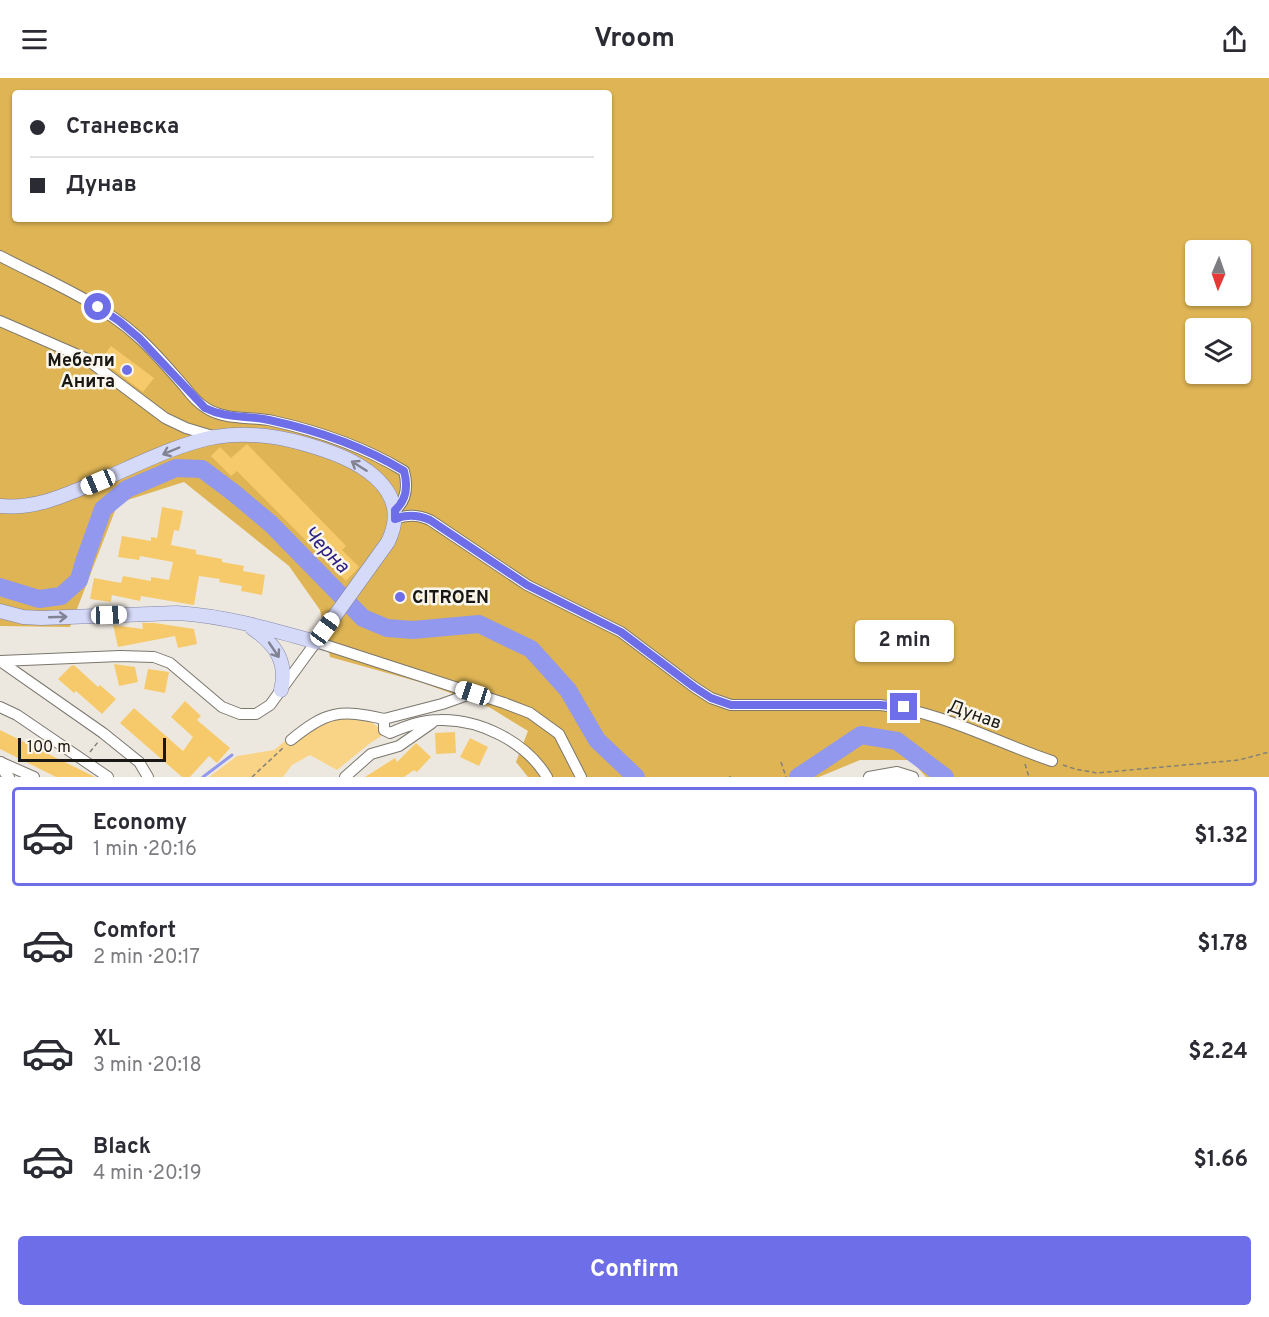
<!DOCTYPE html>
<meta charset="utf-8">
<style>
body{margin:0;font-family:Overpass,sans-serif;background:#f2f2f3;color:#2b2b33;height:100vh;display:flex;flex-direction:column;font-size:22px;white-space:nowrap}
*{box-sizing:border-box;margin:0}
p{font-size:20px;color:#7c7c81}
.icon{flex:none;width:33px;height:33px;fill:none;stroke:currentColor;stroke-width:2;stroke-linecap:round;stroke-linejoin:round}
.map{position:relative;height:699px;overflow:hidden}
.details{display:flex;flex-direction:column;background:#fff;flex:1}
.details>*{flex:none}
.top-card{position:absolute;left:12px;top:12px;width:600px;height:132px;border-radius:6px;box-shadow:0 2px 4px #0004;display:grid;align-content:center;height:132px;padding:0 18px;background:#fff}
.needle{width:39px;rotate:182deg}
.buttons{position:absolute;left:1185px;top:162px;display:grid;gap:12px}
.buttons a{display:grid;place-items:center;width:66px;height:66px;border-radius:6px;background:#fff;box-shadow:0 2px 4px #0004;font-size:30px}
.scale{position:absolute;left:18px;bottom:15px;width:148px;box-sizing:border-box;padding-left:6px;border:3px solid #191814;border-top:0;font-size:16px;line-height:21px;white-space:nowrap;color:#191814;-webkit-text-stroke:4px #fbf6ec;paint-order:stroke}
.end{position:absolute;width:27px;height:27px;margin:-14px;border:8px solid #6e6ee8;background:#fff;box-shadow:0 0 0 3px #fff}
.from{border-radius:50%}
.bubble{position:absolute;height:42px;border-radius:6px;background:#fff;box-shadow:0 2px 4px #0004;font-size:20px;font-weight:700;line-height:42px;text-align:center}
.car{position:absolute;width:18px;height:36px;margin:-18px -9px;border-radius:8px;box-shadow:0 0 4px 2px #0007;background:linear-gradient(#fff 24%,#345 0 40%,#fff 0 76%,#345 0 86%,#fff 0)}
.top-card b{display:flex;align-items:center;gap:21px;height:57px;font-size:22px}
.top-card b+b{border-top:2px solid #e1e1e2}
.top-card i{width:15px;height:15px;background:#2b2b33}
ul{padding:10px 0 0;list-style:none}
li{display:flex;align-items:center;gap:18px;height:99px;margin:0 12px 9px;padding:0 6px;border:3px solid transparent;border-radius:6px}
li div{flex:1}
li b{display:block;font-size:22px}
li em{font-style:normal;font-weight:700}
li.selected{border-color:#6e6ee8}
li>.icon{width:54px;height:54px;stroke-width:1.5}
.action{display:flex;gap:12px;margin-top:auto;padding:12px 18px}
.action a{flex:1;height:69px;border-radius:6px;background:#6e6ee8;color:#fff;font-size:24px;font-weight:700;line-height:69px;text-align:center}
header{display:flex;justify-content:space-between;align-items:center;height:78px;padding:0 18px;background:#fff;font-size:27px;font-weight:700}
.map>svg:first-child{display:block}
.green{fill:#f9d486}
.forest{fill:#deb454;fill-rule:evenodd}
.lines{fill:none;stroke-linecap:round;stroke-linejoin:round}
.stream{stroke:#9298ed;stroke-width:3}
.river{stroke:#9298ed;stroke-width:18}
.building{fill:#f6ca6b}
.minor-casing{stroke:#7b776e;stroke-width:12}
.major-casing{stroke:#8286a6;stroke-width:15}
.path{stroke:#838079;stroke-width:1.5;stroke-dasharray:4.5 3;stroke-linecap:butt}
.minor{stroke:#fff;stroke-width:10}
.major{stroke:#d6daf9;stroke-width:14}
.oneway{stroke:#818392}
.route{stroke:#6e6ee8;stroke-width:8}
.poi-dot{fill:#6e6ee8;stroke:#fbf6ec;stroke-width:2}
.labels{text-anchor:middle;stroke-width:5;stroke-linejoin:round;paint-order:stroke}
.poi-label{font-size:18px;font-weight:bold;fill:#191814;stroke:#fbf6ec;text-anchor:end}
.street-label{font-size:18px;fill:#191814;stroke:#fbf6ec}
.water-label{font-size:20px;font-style:italic;fill:#2d2283;stroke:#fbf6ec}
</style>
<header><svg class="icon" aria-label="menu" viewBox="0 0 24 24"><path d="M4 6h16M4 12h16M4 18h16"/></svg>Vroom<svg class="icon" aria-label="share" viewBox="0 0 24 24"><path d="M12 15V3M7 8l5-5 5 5M5 13v7h14v-7"/></svg></header>
<div class="map">
<svg width="1269" height="699" viewBox="0 0 1269 699">
<rect width="100%" height="100%" fill="#ede8df"/>
<path class="green" d="M354 638 370 643 386 655 369 666 337 692 310 677 292 687 283 699H209L237 678 274 672 305 647Z"/>
<path class="forest" d="M0 0H1269V699H926L911 682H860L819 699H528L516 684 528 653 489 629 423 605 330 579 320 532 289 488 184 404 118 425 70 549 0 548ZM15 15H609V141H15ZM1196 172H1240V218H1196ZM1196 250H1240V296H1196Z"/>
<g class="lines">
<path class="stream" d="M203 699 232 677"/>
<path class="river" d="M0 509 39 521 61 518 79 502 84 484 103 431 127 411 176 390 202 391 234 415 271 446 363 540 387 550 413 552 479 546 531 571 568 612 597 662 636 699
M798 699 861 657 897 663 945 699"/>
</g>
<path class="building" d="M111 268 154 300 143 314 101 282Z
M247 366 346 468 342 472 359 489 346 503 237 393 231 398 211 378 220 369 231 380Z
M162 429 183 433 179 453 174 452 171 467 196 472V476L222 481V484L244 488 243 493 265 497 262 517 241 513 242 508 219 504 220 501 199 498 194 527 141 518 140 523 112 517 111 524 90 521 94 500 121 505 123 498 151 503V499L169 502 173 484 140 478 139 482 118 479 122 458 151 463V459L157 460Z
M142 545H155L194 551 197 566 178 570 175 558 118 569 113 547 143 551Z
M114 586 135 589 138 604 119 608Z
M74 587 98 609 100 607 116 621 102 636 76 613 74 615 58 601 71 588Z
M148 591 169 594 165 615 144 611Z
M185 623 201 638 197 642 230 670 217 685 209 678 190 699H182L120 645 134 630 183 673 193 659 171 639Z
M0 652 91 697 95 699H56L0 671Z
M455 654 456 675 436 676 435 655Z
M470 660 488 669 479 688 460 679Z
M416 665 431 679 417 694 414 692 404 699H365L395 680 397 684Z"/>
<g class="lines">
<g class="minor-casing">
<path id="minor" d="M0 178C46 202 98 223 137 258 154 273 169 291 184 308 190 316 198 325 206 330 226 343 251 338 273 343 318 353 364 369 404 393 408 408 407 422 395 432
M0 243 85 280 165 340 186 350 216 359
M395 441C408 436 418 437 430 442L527 507 621 554 694 609 711 620 731 627H880C940 633 995 664 1052 683
M0 583 120 578 154 579 170 585 222 629 240 636H256L270 627 316 564 504 625 530 635 559 656 581 699
M0 583 103 655 139 684 148 699
M0 629 17 637 108 699
M384 641 442 626 473 615
M291 662C326 633 340 631 384 641V652L390 655C406 648 422 642 440 642 480 641 526 664 547 699
M0 684 34 699
M1 684 5 695 9 699
M345 699 371 676 399 668 432 645
M869 699 897 694 913 699"/>
</g>
<g class="major-casing">
<path id="major" d="M0 428C34 431 61 419 92 406 131 390 173 367 215 359 245 354 277 358 305 366 329 373 356 382 375 399 396 418 400 439 388 464L316 564C270 551 225 538 177 535L41 540 23 539 0 533
M252 550C275 566 288 583 281 612"/>
</g>
<path class="path" d="M90 674 98 664
M781 684 786 699
M1025 686 1029 699
M1063 687 1075 691 1097 695 1239 682 1269 674
M730 698V699
M252 699 284 669"/>
<use href="#minor" class="minor"/>
<use href="#major" class="major"/>
</g>
<defs><path id="oneway-shaft" d="M-6 0H5M1.5-3L5.5 0L1.5 3" fill="none" stroke-width="1.6" stroke-linecap="round" stroke-linejoin="round" transform="scale(1.5)"/></defs>
<g class="oneway">
<use href="#oneway-shaft" transform="translate(171 373) rotate(157)"/>
<use href="#oneway-shaft" transform="translate(359 388) rotate(-148)"/>
<use href="#oneway-shaft" transform="translate(58 539) rotate(-2)"/>
<use href="#oneway-shaft" transform="translate(274 572) rotate(56)"/>
</g>
<g class="lines">
<path class="route" d="M98 229 119 243 139 260 205 330C227 341 245 337 269 342 315 352 363 368 404 393 408 408 407 422 395 432V441C407 436 418 437 430 442L527 507 621 554 694 609 711 620 731 627H880L904 629"/>
</g>
<g class="poi-dot">
<circle cx="127" cy="292" r="6"/>
<circle cx="400" cy="519" r="6"/>
</g>
<g class="labels">
<g class="poi-label">
<text x="115" y="288">Мебели<tspan x="115" dy="21">Анита</tspan></text>
<text x="412" y="525" text-anchor="start">CITROEN</text>
</g>
<g class="street-label">
<text transform="translate(975 636) rotate(20)" y="6">Дунав</text>
</g>
<g class="water-label">
<text transform="translate(327 471) rotate(46)" y="7">Черна</text>
</g>
</g>
</svg>
<div class="buttons">
<a><svg class="needle" viewBox="-14 -14 28 28"><path d="M0-13l5 13h-10z" fill="#e53935"/><path d="M0 13l5-13h-10z" fill="#7c7c81"/></svg></a>
<a><svg class="icon" aria-label="layers" viewBox="0 0 24 24"><path d="M12 4l9 5-9 5-9-5zM3 14l9 5 9-5"/></svg></a>
</div>
<div class="scale">100 m</div>
<i class="end from" style="left:98px;top:229px"></i>
<i class="end" style="left:904px;top:629px"></i>
<div class="bubble" style="left:855px;top:542px;width:99px">2 min</div>
<i class="car" style="left:98px;top:404px;rotate:247deg"></i>
<i class="car" style="left:109px;top:537px;rotate:88deg"></i>
<i class="car" style="left:325px;top:551px;rotate:36deg"></i>
<i class="car" style="left:473px;top:615px;rotate:288deg"></i>
<div class="top-card">
<b><i class="from"></i>Станевска</b>
<b><i></i>Дунав</b>
</div>
</div>
<section class="details">
<ul>
<li class="selected"><svg class="icon" aria-label="car" viewBox="0 0 24 24"><path d="M5 17H2v-5l4-1 3-4h7l3 4 3 1v5h-3M9 17h6M6 11h13"/><circle cx="7" cy="17" r="2"/><circle cx="17" cy="17" r="2"/></svg><div><b>Economy</b><p>1 min · 20:16</p></div><em>$1.32</em></li>
<li><svg class="icon" aria-label="car" viewBox="0 0 24 24"><path d="M5 17H2v-5l4-1 3-4h7l3 4 3 1v5h-3M9 17h6M6 11h13"/><circle cx="7" cy="17" r="2"/><circle cx="17" cy="17" r="2"/></svg><div><b>Comfort</b><p>2 min · 20:17</p></div><em>$1.78</em></li>
<li><svg class="icon" aria-label="car" viewBox="0 0 24 24"><path d="M5 17H2v-5l4-1 3-4h7l3 4 3 1v5h-3M9 17h6M6 11h13"/><circle cx="7" cy="17" r="2"/><circle cx="17" cy="17" r="2"/></svg><div><b>XL</b><p>3 min · 20:18</p></div><em>$2.24</em></li>
<li><svg class="icon" aria-label="car" viewBox="0 0 24 24"><path d="M5 17H2v-5l4-1 3-4h7l3 4 3 1v5h-3M9 17h6M6 11h13"/><circle cx="7" cy="17" r="2"/><circle cx="17" cy="17" r="2"/></svg><div><b>Black</b><p>4 min · 20:19</p></div><em>$1.66</em></li>
</ul>
<div class="action"><a>Confirm</a></div>
</section>
